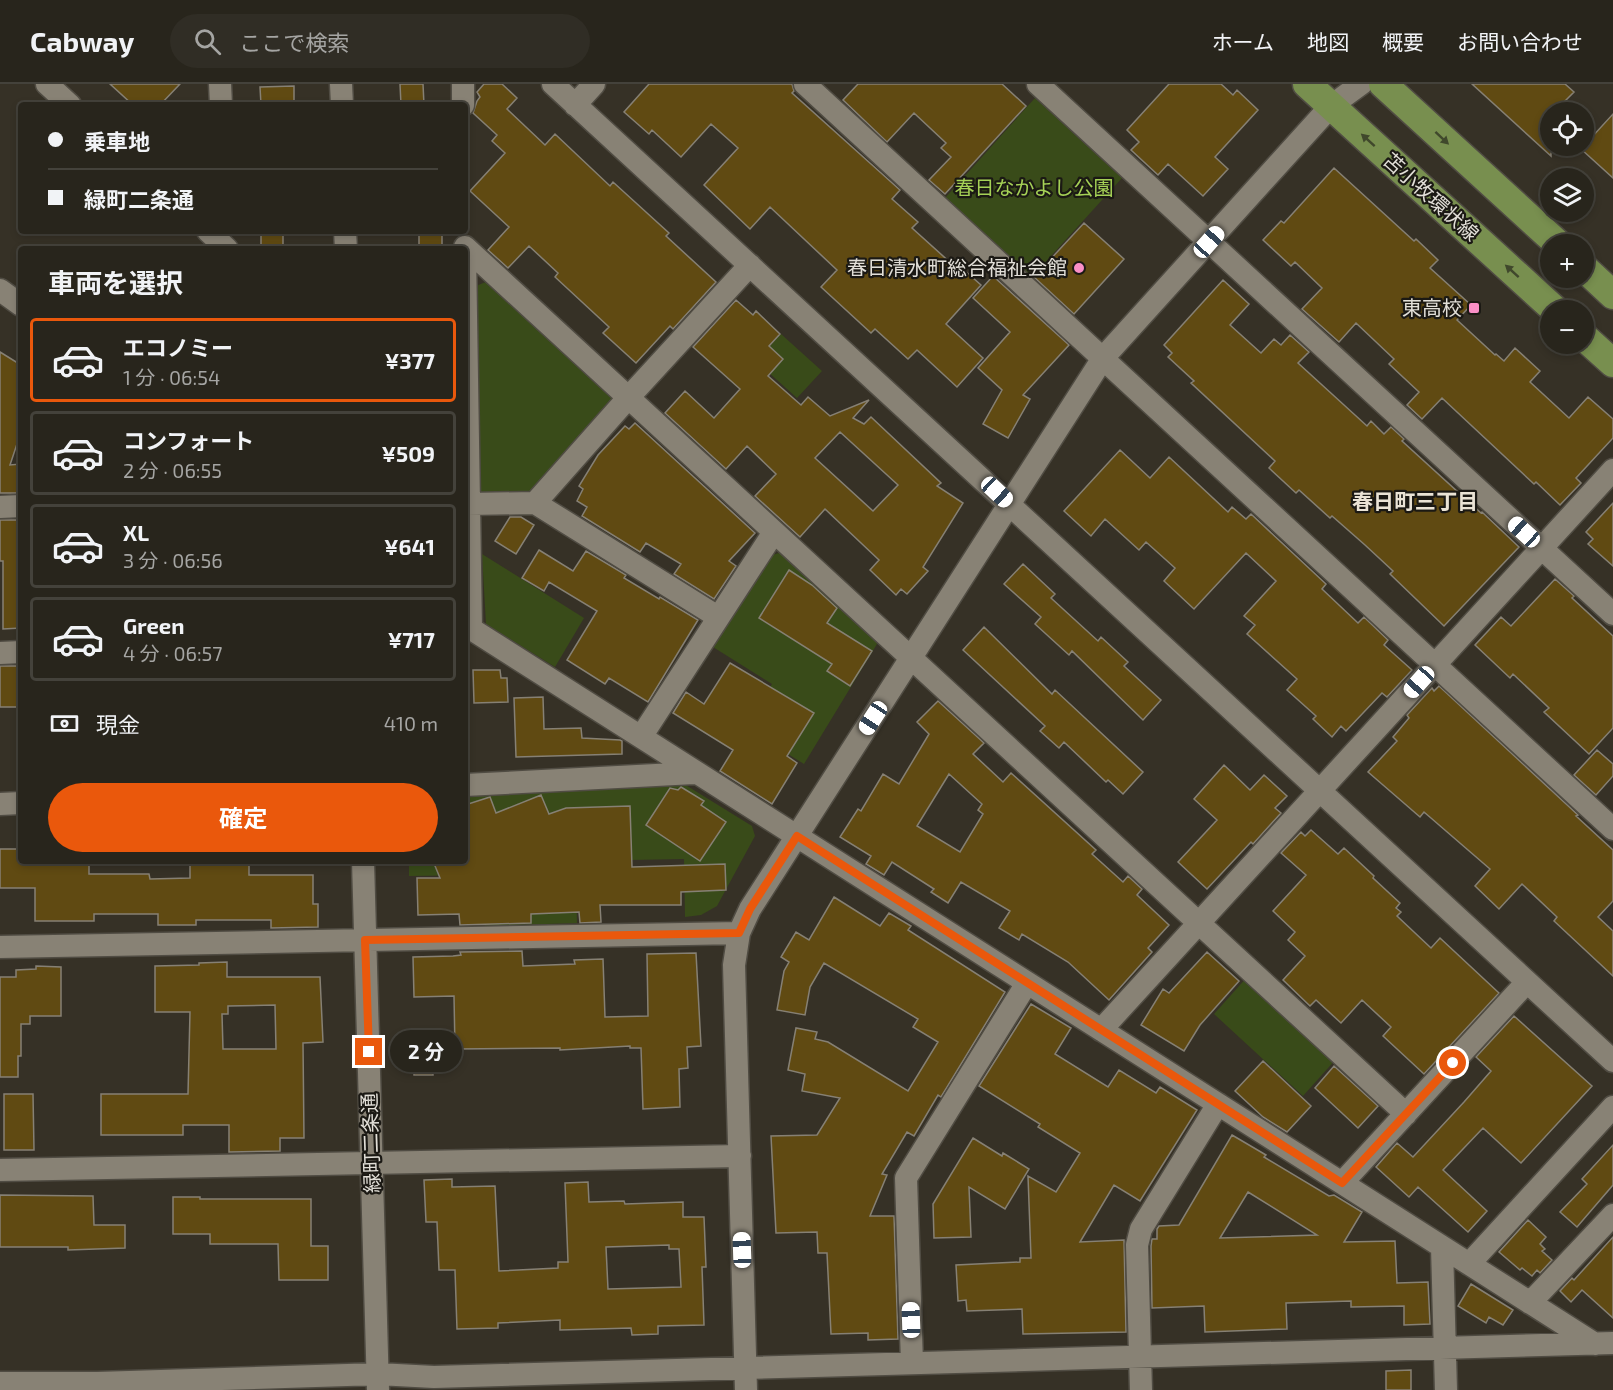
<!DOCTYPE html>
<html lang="ja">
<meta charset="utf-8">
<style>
body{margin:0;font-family:"Exo 2","Noto Sans JP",sans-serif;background:#302d25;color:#f1f3f6;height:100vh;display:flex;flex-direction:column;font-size:22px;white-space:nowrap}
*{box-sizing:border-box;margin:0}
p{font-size:20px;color:#a5a5a3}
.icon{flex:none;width:33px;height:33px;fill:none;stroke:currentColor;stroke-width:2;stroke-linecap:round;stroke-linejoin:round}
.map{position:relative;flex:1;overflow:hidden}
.sheet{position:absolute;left:18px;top:162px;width:450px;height:618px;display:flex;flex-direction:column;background:#28251c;border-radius:6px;box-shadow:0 3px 9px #0003,0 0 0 2px #44423b}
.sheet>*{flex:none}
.hud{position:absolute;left:18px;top:18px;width:450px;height:132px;border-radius:6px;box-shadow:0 3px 9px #0003,0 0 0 2px #44423b;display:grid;align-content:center;height:132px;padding:0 30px;background:#28251c}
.controls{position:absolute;left:1540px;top:18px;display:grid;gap:12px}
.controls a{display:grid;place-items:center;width:54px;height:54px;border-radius:50%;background:#28251c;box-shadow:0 3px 9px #0003,0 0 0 2px #44423b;font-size:30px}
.end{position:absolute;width:27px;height:27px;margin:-14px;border:8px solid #ea580c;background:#fff;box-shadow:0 0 0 3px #fff}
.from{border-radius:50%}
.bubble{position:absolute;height:42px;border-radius:21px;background:#28251c;box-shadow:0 3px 9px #0003,0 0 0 2px #44423b;font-size:20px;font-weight:700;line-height:42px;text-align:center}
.car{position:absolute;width:18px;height:36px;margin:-18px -9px;border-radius:8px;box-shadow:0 0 4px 2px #0007;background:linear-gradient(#fff 24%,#345 0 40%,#fff 0 76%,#345 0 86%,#fff 0)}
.hud b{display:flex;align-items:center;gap:21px;height:57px;font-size:22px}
.hud b+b{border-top:2px solid #44423b}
.hud i{width:15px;height:15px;background:#f1f3f6}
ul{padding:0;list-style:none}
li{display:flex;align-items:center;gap:18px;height:84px;margin:0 12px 9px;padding:0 18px;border:3px solid #44423b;border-radius:6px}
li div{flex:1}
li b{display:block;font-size:22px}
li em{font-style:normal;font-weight:700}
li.on{border-color:#ea580c}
li>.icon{width:54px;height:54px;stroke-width:1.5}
h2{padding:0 30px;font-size:27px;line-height:72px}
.pay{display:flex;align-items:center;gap:15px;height:66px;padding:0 30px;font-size:22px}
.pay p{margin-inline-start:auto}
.cta{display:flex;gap:12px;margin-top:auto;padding:12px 30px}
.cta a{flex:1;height:69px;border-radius:36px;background:#ea580c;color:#fff;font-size:24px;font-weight:700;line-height:69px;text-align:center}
header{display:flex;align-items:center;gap:36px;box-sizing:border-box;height:84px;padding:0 30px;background:#28251c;border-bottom:2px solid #44423b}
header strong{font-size:28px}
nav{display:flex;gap:33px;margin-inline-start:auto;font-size:21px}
.search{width:420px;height:54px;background:#302d25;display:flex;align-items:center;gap:15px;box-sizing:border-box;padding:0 21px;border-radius:33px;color:#a5a5a3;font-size:22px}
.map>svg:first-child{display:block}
.green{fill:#394b19}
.building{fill:#604a12;stroke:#868074;stroke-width:1.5;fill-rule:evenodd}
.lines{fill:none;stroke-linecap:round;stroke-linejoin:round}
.minor-casing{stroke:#504c43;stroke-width:25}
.major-casing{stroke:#504c43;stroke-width:31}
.minor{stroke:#888275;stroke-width:22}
.major{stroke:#788f4f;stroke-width:28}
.oneway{fill:#40482c}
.route{stroke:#ea580c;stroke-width:8}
.poi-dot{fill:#fa8fc6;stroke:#1b1914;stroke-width:2}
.labels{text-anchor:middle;stroke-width:4.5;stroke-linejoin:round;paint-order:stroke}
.park-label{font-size:20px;fill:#a5d156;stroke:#1b1914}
.street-label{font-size:20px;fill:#e2dfd8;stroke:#1b1914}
.poi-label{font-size:20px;fill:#e2dfd8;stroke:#1b1914;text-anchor:end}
.neighbourhood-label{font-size:21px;font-weight:bold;fill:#eae3d5;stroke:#1b1914}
</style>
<header>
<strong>Cabway</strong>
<div class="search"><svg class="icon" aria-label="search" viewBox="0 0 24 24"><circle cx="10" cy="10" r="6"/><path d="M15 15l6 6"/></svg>ここで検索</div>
<nav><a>ホーム</a><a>地図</a><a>概要</a><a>お問い合わせ</a></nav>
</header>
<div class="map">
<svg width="1613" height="1306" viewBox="0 0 1613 1306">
<rect width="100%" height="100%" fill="#363126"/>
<path class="green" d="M1035 14 1122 94 1032 193 945 114Z
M488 197 620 317 534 412 480 415 476 202Z
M781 250 822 287 797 314 756 277Z
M779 469 785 470 874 550 877 560 804 680 746 644 772 600 713 563 772 471Z
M482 470 584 534 555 583 486 540Z
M684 700 752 742 755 752 717 822 701 831 685 833 684 775 629 776 575 773 577 839 485 842 484 791 409 792V777H465V707Z
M1248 892 1337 974 1303 1012 1214 930Z"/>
<path class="building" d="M110 0H180L160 21H133Z
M400 0H423L424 21H401Z
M484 0H502L517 14 507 25 545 61 555 50 610 102 613 98 669 149 666 152 716 198 673 245 670 242 636 279 603 249 609 243 555 193 558 189 529 162 508 184 488 166 509 143 470 107 505 69 492 57 497 51 473 29 477 17 480 13 477 8Z
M649 0H792L794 7 792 9 900 106 892 115 918 138 912 144 953 181 955 178 981 201 946 240 983 274 957 303 917 266 908 275 875 245 871 249 821 203 837 186 770 123 750 145 704 101 738 64 711 40 681 73 652 46 649 50 624 28Z
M858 0H1002L1026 22 945 110 929 96 951 73 941 64 946 59 914 29 887 58 843 16Z
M1169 0H1221L1233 11 1237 6 1258 26 1215 73 1228 85 1203 112 1168 80 1158 91 1131 66 1139 58 1127 46Z
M1472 0H1565L1574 8 1554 28H1551V72Z
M294 2V21H261L260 3Z
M1613 30V94L1581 65Z
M1334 84 1414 157 1416 155 1438 176 1430 184 1471 221 1457 236 1495 271 1496 270 1504 277 1515 264 1540 287 1530 298 1569 334 1588 313 1613 335V354L1576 394 1581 399 1560 421 1536 398 1534 400 1442 314 1422 335 1407 321 1419 308 1389 280 1394 275 1356 239 1339 258 1302 225 1322 204 1295 178 1291 182 1263 156 1281 137 1284 139Z
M1084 139 1124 175 1074 230 1034 193Z
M283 147V165H261V148Z
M419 147H442V165H419Z
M993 192 1069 261 1023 311 1030 315 1008 354 983 340 1002 306 978 284 1010 248 973 214Z
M1223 196 1249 220 1230 241 1261 269 1274 255 1281 261 1290 251 1309 268 1298 279 1367 342 1371 337 1384 350 1391 343 1404 355 1402 357 1481 429 1482 428 1519 463 1444 542 1390 490 1393 487 1365 461 1332 432 1330 434 1299 406 1296 409 1269 384 1275 377 1191 299 1194 297 1168 273 1172 269 1164 261Z
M736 216 753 231 756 227 780 250 769 262 783 275 768 292 801 321 808 313 830 332 869 316 853 334 864 340 871 333 941 399 937 402 963 419 923 483 928 487 907 510 901 505 896 511 870 486 879 476 825 425 800 453 755 412 776 390 747 362 726 385 665 329 685 307 714 334 740 305 693 263ZM840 348 898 401 873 427 815 374Z
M0 268 21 281V348L10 381 21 380V409H0Z
M635 339 755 449 729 477 736 482 714 515 674 490 681 480 646 459 640 468 582 432 587 423 577 417 583 405 579 402 598 371 625 342 629 345Z
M1120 366 1150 394 1169 373 1228 428 1232 423 1246 435 1251 430 1326 500 1322 505 1358 539 1364 533 1388 556 1384 561 1412 586 1387 613 1382 609 1346 647 1341 642 1332 653 1313 635 1316 632 1287 606 1297 595 1247 550 1255 541 1244 532 1276 497 1246 469 1194 525 1164 497 1175 484 1146 458 1139 466 1105 435 1091 452 1064 427Z
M1613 419V482L1588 460 1593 455 1586 448Z
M510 433H521L534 441 516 470 495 457Z
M0 436H21V544L3 545V477H0Z
M539 466 573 487 586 467 626 491 624 494 659 515 660 513 698 536 648 618 609 594 605 600 567 576 597 527 549 498 544 507 522 494Z
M1023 480 1055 510 1051 514 1098 557 1101 553 1128 578 1124 582 1161 616 1143 636 1072 567 1069 571 1035 540 1041 533 1004 500Z
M789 486 812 501 837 524 827 539 872 567 850 602 827 587 832 580 759 534Z
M1555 495 1574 512 1572 514 1613 552V644L1589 670 1544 628 1549 624 1513 590 1510 594 1475 561 1501 533 1511 542Z
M984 543 1052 610 1055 606 1143 688 1123 710 1108 696 1106 698 1064 658 1059 664 1040 647 1045 642 963 566Z
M730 579 814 629 787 672 797 679 772 720 720 687 733 666 673 629 686 608 704 620Z
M0 582H21V623H0Z
M473 586H500L501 594H507L508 618 474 619Z
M1439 602 1578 731 1576 732 1613 766V817L1598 833 1613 847V892L1554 837 1557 833 1522 800 1499 825 1475 802 1490 785 1424 728 1420 733 1368 688 1397 657 1393 653 1409 634 1407 631 1432 604 1434 607Z
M543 613 544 645 581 644 582 654 620 656 622 657V670L516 673 514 614Z
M938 617 984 659 973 670 1003 698 1011 689 1096 766 1092 770 1123 798 1128 792 1142 805 1137 811 1169 841 1148 864 1152 868 1109 916 1068 878 1022 850 1019 856 999 844 1010 827 961 798 948 819 931 808 934 805 892 778 884 791 866 780 871 772 840 753 858 725 861 727 883 690 899 700 929 650 917 638ZM949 690 982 720 978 726 983 730 960 768 917 742Z
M1597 666 1613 680V692L1596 711 1574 691Z
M1224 681 1250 706 1264 691 1287 712 1275 724 1281 729 1253 760 1251 758 1207 805 1178 778 1217 736 1194 715Z
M681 703 704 717 701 721 726 738 700 777 646 741 670 704 678 706Z
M541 711 549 730 566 724 630 722 632 783 725 780 726 806 681 808V821H600L601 838 580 839 579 828 531 830V839L460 841 459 830 418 831 417 794H440L433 777H465V721L490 713 496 729Z
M1311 746 1338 770 1344 764 1374 792 1373 794 1400 819 1396 824 1401 828 1397 832 1431 864 1440 854 1499 909 1424 990 1383 952 1391 943 1362 916 1341 939 1316 916 1310 922 1283 896 1305 872 1288 856 1295 848 1273 827 1306 791 1281 769 1301 748 1305 752Z
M0 765H21V777H89V790H149L150 795 190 794V777H249V791H313V820H318V843L271 844V836H196V841H158V830H94V837H35V804H0Z
M834 813 880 842 889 829 911 842 908 846 1005 908 941 1013 938 1011 914 1052 907 1048 882 1090 887 1091 870 1132H894L898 1255 868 1256V1249L831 1250 827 1169H818L817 1148 776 1149 771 1052 817 1051 840 1014 802 1007 805 990 788 986 796 944 817 948 815 955 828 958 908 1007 938 958 913 943 918 935 824 879 810 903 805 931 777 926 784 887 789 878 781 873 796 848 809 856Z
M522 867 523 882 575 880 574 876 603 875 605 933 648 932 647 870 696 869 701 962 687 963 688 984 679 985 680 1023 643 1025 641 964H630V962L560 966V964L455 965 454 912 414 913 413 873 453 872 461 871 460 868Z
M1207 868 1239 897 1200 941 1184 967 1141 941 1163 905 1169 909Z
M227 878V893H320L323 958 303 959 304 1054H280V1067L229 1068V1041H183V1051H101V1010H188L190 928H155V882L199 881V879ZM275 921 276 965H223L222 930H228V922Z
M36 882 61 883V932H30V940H21V972H18V993H0V893H16V886L36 885Z
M1031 920 1071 944 1055 970 1108 1003 1119 986 1156 1009 1160 1003 1197 1026 1140 1117 1114 1101 1080 1158 1124 1156 1126 1248 1023 1250 1022 1225 967 1227 966 1216 958 1217 956 1181 1020 1178V1174H1031L1028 1092 1056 1108 1080 1069 1038 1043 1040 1040 979 1002Z
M1514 932 1592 1002 1521 1079 1483 1044 1443 1086 1487 1127 1468 1148 1418 1103 1409 1113 1376 1083 1397 1059 1413 1073 1464 1018 1491 987 1476 973Z
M414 969H432L433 991H414Z
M1263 977 1311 1022 1287 1048 1263 1033 1235 1007Z
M1334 982 1378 1022 1358 1044 1315 1004Z
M4 1010H33L34 1066H4Z
M1232 1051 1266 1071 1264 1073 1329 1112 1334 1111 1362 1128 1344 1158 1395 1157 1397 1199 1428 1198 1430 1240 1404 1241V1222L1351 1223V1217L1286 1219 1287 1245 1205 1248 1204 1222 1152 1224 1151 1162 1152 1155H1157V1145L1159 1142 1179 1141ZM1248 1108 1317 1151 1220 1154Z
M973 1054 1002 1072 1003 1069 1029 1085 1005 1125 969 1103 971 1153 934 1154 933 1120Z
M1613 1061V1101L1577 1143 1560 1128 1587 1100 1582 1095Z
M452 1095V1103L495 1102 499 1187 558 1184V1178H568L565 1099 588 1098 589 1118 624 1117 625 1120 683 1118V1133H704L706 1183H702L704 1241 658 1242V1250L632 1251 631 1244 560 1246V1236L498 1239V1244L457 1245 455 1186H439L437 1138H426L424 1096ZM669 1161V1165H679L681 1203 608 1205 606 1163Z
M0 1111 93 1112 94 1141H125V1164L68 1166V1163H0Z
M173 1113H200V1115H311V1162H328V1196H279L278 1160H210V1150H173Z
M1528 1136 1546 1153 1540 1160 1545 1165 1542 1167 1552 1176 1540 1189 1537 1186 1532 1192 1522 1184 1520 1186 1499 1168Z
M1613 1153V1234L1582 1206 1571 1218 1560 1207 1572 1194 1574 1196Z
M1471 1200 1513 1226 1503 1241 1489 1233 1486 1239 1458 1222Z
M1411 1286V1306H1386V1287Z"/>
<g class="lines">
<g class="minor-casing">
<path id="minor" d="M47 0 70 21
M220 0 221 21
M341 0 342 21
M463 0V21
M553 0 1613 977
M805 0 1613 745
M1038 0 1613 530
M575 21 594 0
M208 147 227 165
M345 147 346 165
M465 163 1406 1030
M465 169 471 545
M0 206 21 221
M468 420 535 419
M0 423 21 422
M718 533 535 419 628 314 750 181
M465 541 1595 1260
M0 569 21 568
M641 653 774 448
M465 701 694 689
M0 720 21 719
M363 777 378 1306
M0 863 739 849
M1101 946 1613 386
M0 1086 740 1072
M1342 1099 1527 898
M1442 1163 1446 1306
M1469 1180 1613 1023
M1530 1219 1613 1131
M912 1279 906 1094 1027 899
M0 1299H97L378 1290 434 1293 1613 1259
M746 1306 734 881 739 849 750 825 1103 274 1331 22 1361 0
M1141 1306 1137 1161 1141 1145 1218 1020"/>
</g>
<g class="major-casing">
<path id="major" d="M1307 0 1555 226
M1383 0 1558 160
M1584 184 1613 211
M1584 253 1613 279"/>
</g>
<use href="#minor" class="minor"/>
<use href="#major" class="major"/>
</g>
<defs><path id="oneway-solid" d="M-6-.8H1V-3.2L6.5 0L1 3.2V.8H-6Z" transform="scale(1.5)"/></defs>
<g class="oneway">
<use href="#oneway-solid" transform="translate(1442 54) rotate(43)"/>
<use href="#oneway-solid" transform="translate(1368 56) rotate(-138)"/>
<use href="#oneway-solid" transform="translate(1512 187) rotate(-138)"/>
</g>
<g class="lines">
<path class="route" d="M369 968 365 856 739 849 750 825 797 752 1342 1099 1453 979"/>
</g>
<g class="poi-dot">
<circle cx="1079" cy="184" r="6"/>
<rect x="1468" y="218" width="12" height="12" rx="3"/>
</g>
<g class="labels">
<g class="park-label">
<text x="1034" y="111">春日なかよし公園</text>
</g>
<g class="street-label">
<text transform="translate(1431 113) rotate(42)" y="7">苫小牧環状線</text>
<text transform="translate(371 1059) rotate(-92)" y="7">緑町二条通</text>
</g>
<g class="poi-label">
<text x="1067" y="191">春日清水町総合福祉会館</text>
<text x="1462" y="231">東高校</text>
</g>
<g class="neighbourhood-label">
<text x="1415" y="425">春日町三丁目</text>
</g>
</g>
</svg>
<div class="controls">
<a><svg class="icon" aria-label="locate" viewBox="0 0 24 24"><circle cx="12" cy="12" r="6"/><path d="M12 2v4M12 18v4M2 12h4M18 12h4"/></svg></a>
<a><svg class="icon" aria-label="layers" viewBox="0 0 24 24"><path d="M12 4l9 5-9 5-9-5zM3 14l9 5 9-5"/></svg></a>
<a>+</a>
<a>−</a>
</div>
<i class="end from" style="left:1453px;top:979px"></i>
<i class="end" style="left:369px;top:968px"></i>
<div class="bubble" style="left:390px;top:946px;width:72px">2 分</div>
<i class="car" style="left:1209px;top:158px;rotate:42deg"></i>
<i class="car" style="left:997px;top:408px;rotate:133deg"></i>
<i class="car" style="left:1524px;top:448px;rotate:312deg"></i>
<i class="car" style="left:1419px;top:598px;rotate:222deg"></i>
<i class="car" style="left:873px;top:634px;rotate:213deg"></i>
<i class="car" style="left:742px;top:1166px;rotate:358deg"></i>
<i class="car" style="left:911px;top:1236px;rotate:358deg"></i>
<div class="hud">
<b><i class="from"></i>乗車地</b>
<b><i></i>緑町二条通</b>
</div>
<section class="sheet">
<h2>車両を選択</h2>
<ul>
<li class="on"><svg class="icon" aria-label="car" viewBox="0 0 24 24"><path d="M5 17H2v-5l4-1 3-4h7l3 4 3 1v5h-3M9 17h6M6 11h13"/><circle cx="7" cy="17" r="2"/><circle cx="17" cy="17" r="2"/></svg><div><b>エコノミー</b><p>1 分 · 06:54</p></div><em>¥377</em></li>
<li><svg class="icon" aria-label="car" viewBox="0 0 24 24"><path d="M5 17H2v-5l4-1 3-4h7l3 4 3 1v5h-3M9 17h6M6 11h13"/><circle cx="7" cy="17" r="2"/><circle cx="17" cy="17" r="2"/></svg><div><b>コンフォート</b><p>2 分 · 06:55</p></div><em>¥509</em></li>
<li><svg class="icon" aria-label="car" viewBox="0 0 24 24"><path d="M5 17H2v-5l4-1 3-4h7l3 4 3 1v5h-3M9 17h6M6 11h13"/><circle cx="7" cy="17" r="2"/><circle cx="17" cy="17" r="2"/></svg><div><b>XL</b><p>3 分 · 06:56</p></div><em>¥641</em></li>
<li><svg class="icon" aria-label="car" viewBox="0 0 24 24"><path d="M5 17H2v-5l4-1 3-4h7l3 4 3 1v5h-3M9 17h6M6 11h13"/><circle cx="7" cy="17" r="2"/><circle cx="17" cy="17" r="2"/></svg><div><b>Green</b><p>4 分 · 06:57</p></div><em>¥717</em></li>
</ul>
<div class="pay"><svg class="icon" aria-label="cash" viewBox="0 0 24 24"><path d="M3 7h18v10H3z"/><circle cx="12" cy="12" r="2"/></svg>現金<p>410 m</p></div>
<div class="cta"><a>確定</a></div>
</section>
</div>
